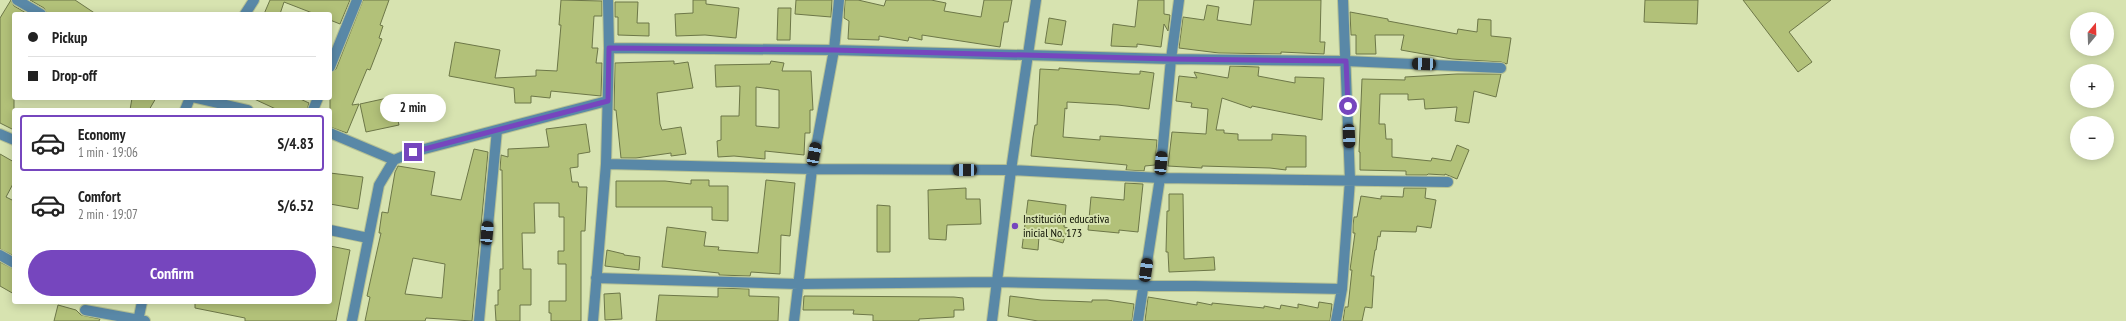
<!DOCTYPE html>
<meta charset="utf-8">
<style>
body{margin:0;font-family:"PT Sans Narrow",sans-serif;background:#f6f6f6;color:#222;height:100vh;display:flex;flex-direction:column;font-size:15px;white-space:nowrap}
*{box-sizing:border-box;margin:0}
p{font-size:13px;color:#767676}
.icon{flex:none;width:22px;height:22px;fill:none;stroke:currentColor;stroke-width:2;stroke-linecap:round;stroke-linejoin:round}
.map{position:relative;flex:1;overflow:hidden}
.sheet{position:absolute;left:12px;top:108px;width:320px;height:196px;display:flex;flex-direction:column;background:#fff;border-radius:4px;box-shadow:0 2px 10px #0003}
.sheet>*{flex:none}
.banner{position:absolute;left:12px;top:12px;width:320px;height:88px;border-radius:4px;box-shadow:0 2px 10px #0003;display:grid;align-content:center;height:88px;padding:0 16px;background:#fff}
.needle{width:26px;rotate:19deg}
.buttons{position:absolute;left:2070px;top:12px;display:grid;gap:8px}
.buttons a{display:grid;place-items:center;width:44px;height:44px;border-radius:50%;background:#fff;box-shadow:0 2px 10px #0003;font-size:20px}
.end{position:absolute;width:18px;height:18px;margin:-9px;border:5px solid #7646be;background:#fff;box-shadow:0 0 0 2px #fff}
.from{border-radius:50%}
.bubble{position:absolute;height:28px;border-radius:14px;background:#fff;box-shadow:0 2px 10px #0003;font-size:13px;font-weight:700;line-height:28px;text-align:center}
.car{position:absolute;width:12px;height:24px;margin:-12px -6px;border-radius:5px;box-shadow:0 0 3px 1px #0007;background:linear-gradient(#222 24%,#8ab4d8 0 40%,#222 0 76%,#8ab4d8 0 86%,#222 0)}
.banner b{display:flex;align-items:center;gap:14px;height:38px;font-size:15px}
.banner b+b{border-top:1px solid #e0e0e0}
.banner i{width:10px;height:10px;background:#222}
ul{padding:7px 0 0;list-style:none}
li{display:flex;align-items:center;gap:12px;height:56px;margin:0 8px 6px;padding:0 8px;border:2px solid transparent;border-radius:4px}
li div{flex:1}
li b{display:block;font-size:15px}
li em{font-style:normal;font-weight:700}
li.active{border-color:#7646be}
li>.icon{width:36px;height:36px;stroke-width:1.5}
.button{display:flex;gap:8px;margin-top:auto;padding:8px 16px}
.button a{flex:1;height:46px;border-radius:24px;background:#7646be;color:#fff;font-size:16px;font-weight:700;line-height:46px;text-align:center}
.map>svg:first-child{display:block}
.building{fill:#b2c179;stroke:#6d7748;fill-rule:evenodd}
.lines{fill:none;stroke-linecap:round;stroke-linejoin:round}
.minor-casing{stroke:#b6c194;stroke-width:12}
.minor{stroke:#5988a7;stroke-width:10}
.route{stroke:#7646be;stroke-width:5}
.poi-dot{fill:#7646be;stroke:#d7e3b0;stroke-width:1.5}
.labels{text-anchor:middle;stroke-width:4;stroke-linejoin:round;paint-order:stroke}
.poi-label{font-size:12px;fill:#0b0e01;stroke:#d7e3b0;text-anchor:start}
</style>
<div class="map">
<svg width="2126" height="321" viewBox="0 0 2126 321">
<rect width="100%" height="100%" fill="#d7e3b0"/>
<path class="building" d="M11 0 14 6 28 14H14V130L0 123V18Z
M30 0H75L96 14H47L44 8Z
M270 0H350L340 24 330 20V14H315L284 2 280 14H264Z
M363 0H389L380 25 383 26 379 38 382 39 370 70 367 69 352 105 359 104 347 133 330 127V73L336 69Z
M561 0 602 1V16H594L592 48H598L596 63H602L601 96 551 91 550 98 531 96V103H515L514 88 449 76 455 42 500 50 495 78 536 76V70L557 71 561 25H559Z
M693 0H706V4L739 8 736 38 705 35 676 36 675 14 693 13Z
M796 0H832L831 17 795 14Z
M845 0H858L884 6 886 0H931L946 3 944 11 981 17 984 0H1012L1008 22H1004L1000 47 922 35V40L909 37 908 41 879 36V40L848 39 849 21 844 18Z
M1138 0H1164V14L1170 15 1168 31 1164 24 1161 47 1137 44V47L1111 46 1113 24 1135 27Z
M1254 0H1321L1320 42H1325L1324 54 1281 52V54L1219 53 1179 48 1183 17 1204 20 1207 5 1219 7 1217 20 1251 25Z
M1645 0H1698L1697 24 1644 22Z
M1743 0H1831L1789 32 1812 62 1798 72Z
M615 2H638L637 23H649V36L618 35V17H615Z
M778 8H791L790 40H777Z
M1350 12 1388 19V21L1457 34 1458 29 1477 32 1478 19 1491 20V36L1511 38 1507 64 1501 62 1452 59 1401 50 1404 35H1375L1376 54H1356V35H1351Z
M1049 18 1066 21 1062 45 1045 43Z
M674 61V64L688 62 693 88 657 93 660 124 662 130 681 127 686 154 671 156V153L636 158H621L616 110H614L615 63Z
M771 61 784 63 782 71H811L813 110H810V133H805L804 155 765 151V159L734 156 718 157 717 141 721 140V116H739L740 86 716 87 715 65 770 64ZM756 87 779 90V128L756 126Z
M1230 66 1259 67 1258 76 1295 83V77L1324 78 1322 120 1252 106 1251 108 1222 98 1216 130H1224V133L1238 134V140H1272V134L1306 136V167H1286V170L1270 168 1202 166V168L1168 166 1172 132 1206 134 1208 109 1191 107 1192 103 1176 101 1179 76 1197 78 1194 72 1228 78Z
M1059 68 1133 74H1140V71L1154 73 1149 109 1118 105 1067 102V109L1065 108 1063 137 1100 140V136L1157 140 1155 165 1145 166 1144 171 1126 170 1127 165 1031 156 1033 137 1035 125H1037L1040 69 1059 70Z
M1457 74H1501L1496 97 1474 91 1469 123 1455 121 1457 107 1425 109 1424 99 1408 100V94H1380L1379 124H1385L1386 139H1392V157L1431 161 1432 158 1451 161 1457 145 1469 150 1457 179 1445 174V175L1428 174 1427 175H1406V171L1360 170V152H1359L1362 79 1405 80V77Z
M392 97 399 125 366 132 360 104Z
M132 98H156L149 110H130Z
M252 98H298L309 103 307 110H278Z
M586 124 590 152 578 154V167L570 168 572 182H578L579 187H587L585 231H581V321H551V313H549V301H566V264H558V251H564V217H559V203H534L535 233H522L523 269H531V305H520V321H496L495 305H498V290H500V269H503L502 170H500L501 155 508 157V149L549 147 546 129Z
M474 149 488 152 472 321 426 318 425 321H365L370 297 367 296 381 233H379L382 212 388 213 395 172 398 166 435 172 431 195 461 200ZM413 258 445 264 442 298 405 294Z
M0 154 14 162V182L6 197 14 201V256L0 249Z
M330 173 363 177 358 209 330 204Z
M691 180H709V186H728V221L712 220V207H616V181H665L691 184Z
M766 180 795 183 790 236 781 235 780 274 751 272 750 276 719 275V273L662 267 667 227 706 232 704 246 719 247 718 250 758 253Z
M1125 183 1143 184 1138 232 1119 230V233L1088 230 1091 197 1124 200Z
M966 188V199H980L981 224 947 225 946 240 929 239 928 190Z
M1404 188H1426L1425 198 1436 200 1431 228 1417 226 1416 232 1381 231 1380 237 1378 236 1376 250H1375L1371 276H1374L1372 308 1365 307 1362 321H1343L1345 307H1348L1352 270H1350L1355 233H1353V225L1354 217H1357L1361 196 1381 199V196L1403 197Z
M1169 194H1183L1184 259 1214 257 1215 270 1169 272 1168 252H1166L1167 211H1169Z
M1028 200 1066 205 1064 227 1068 228 1063 243 1039 236 1038 250 1022 248Z
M877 205 890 206V252H877Z
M330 246 350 250 336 321H245V318L195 308V302H330Z
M607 250 624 254V255L640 257 639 270 605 266Z
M0 262 14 269V294L0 286Z
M718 288 749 289V296L779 297 778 321H656L659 295 718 297Z
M620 293 622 319 605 320 604 294Z
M804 296 954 297 963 298 964 310H954V317L919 319V321H873V315L853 314 854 310H803Z
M1010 296 1041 300 1092 302V300H1107L1134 304 1132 321H1038L1008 316Z
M1148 297 1197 305V302L1212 305V303L1264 308V306L1280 309 1281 305 1298 308V304L1318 308 1319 302 1332 304 1330 321H1145Z
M58 305 76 310 81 315 100 319 99 321H54Z"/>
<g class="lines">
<g class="minor-casing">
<path id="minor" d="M17 0 41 14
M245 14 254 0
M609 48 834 50 1171 59 1346 61 1501 68
M330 67 357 0
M196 98 248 110
M185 110 190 98
M313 110 318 98
M330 133 394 160
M0 134 14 140
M606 164 812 169 1011 170 1160 178 1448 182
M330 230 368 238
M0 255 14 263
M596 278 798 284 997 282 1342 289
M85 310 145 321
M138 321 142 302
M352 321 379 185 394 160 413 152 607 101
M479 321 497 130
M593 321 606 164 609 48 608 0
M794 321 812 169 834 50 839 0
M992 321 1011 170 1036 0
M1138 321 1160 178 1171 59 1179 0
M1336 321 1342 289 1350 180 1343 0"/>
</g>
<use href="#minor" class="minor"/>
</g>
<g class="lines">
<path class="route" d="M413 152 608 101 609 48 834 50 1171 59 1346 61 1348 106"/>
</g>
<circle class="poi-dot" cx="1015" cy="226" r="4"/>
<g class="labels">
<g class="poi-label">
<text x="1023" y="223">Institución educativa<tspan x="1023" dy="14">inicial No. 173</tspan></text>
</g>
</g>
</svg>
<div class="buttons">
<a><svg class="needle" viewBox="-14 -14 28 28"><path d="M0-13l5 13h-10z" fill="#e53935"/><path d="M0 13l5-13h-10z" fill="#767676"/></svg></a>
<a>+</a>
<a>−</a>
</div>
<i class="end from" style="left:1348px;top:106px"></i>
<i class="end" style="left:413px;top:152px"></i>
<div class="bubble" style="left:380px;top:94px;width:66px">2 min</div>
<i class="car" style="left:1424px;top:64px;rotate:272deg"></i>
<i class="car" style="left:1349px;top:136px;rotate:178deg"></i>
<i class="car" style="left:814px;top:154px;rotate:11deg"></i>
<i class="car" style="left:1161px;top:163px;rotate:5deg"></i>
<i class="car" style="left:965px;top:170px;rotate:270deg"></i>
<i class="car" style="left:487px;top:233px;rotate:5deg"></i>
<i class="car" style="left:1146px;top:270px;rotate:8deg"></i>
<div class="banner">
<b><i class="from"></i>Pickup</b>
<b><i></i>Drop-off</b>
</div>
<section class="sheet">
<ul>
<li class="active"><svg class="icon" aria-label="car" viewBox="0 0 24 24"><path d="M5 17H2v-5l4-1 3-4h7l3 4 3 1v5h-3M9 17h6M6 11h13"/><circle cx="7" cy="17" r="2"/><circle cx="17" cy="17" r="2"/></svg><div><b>Economy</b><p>1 min · 19:06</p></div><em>S/4.83</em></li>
<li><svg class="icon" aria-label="car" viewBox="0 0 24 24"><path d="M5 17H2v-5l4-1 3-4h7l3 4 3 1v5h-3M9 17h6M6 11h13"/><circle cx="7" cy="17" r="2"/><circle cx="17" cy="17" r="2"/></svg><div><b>Comfort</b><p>2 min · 19:07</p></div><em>S/6.52</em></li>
</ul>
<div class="button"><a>Confirm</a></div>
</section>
</div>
